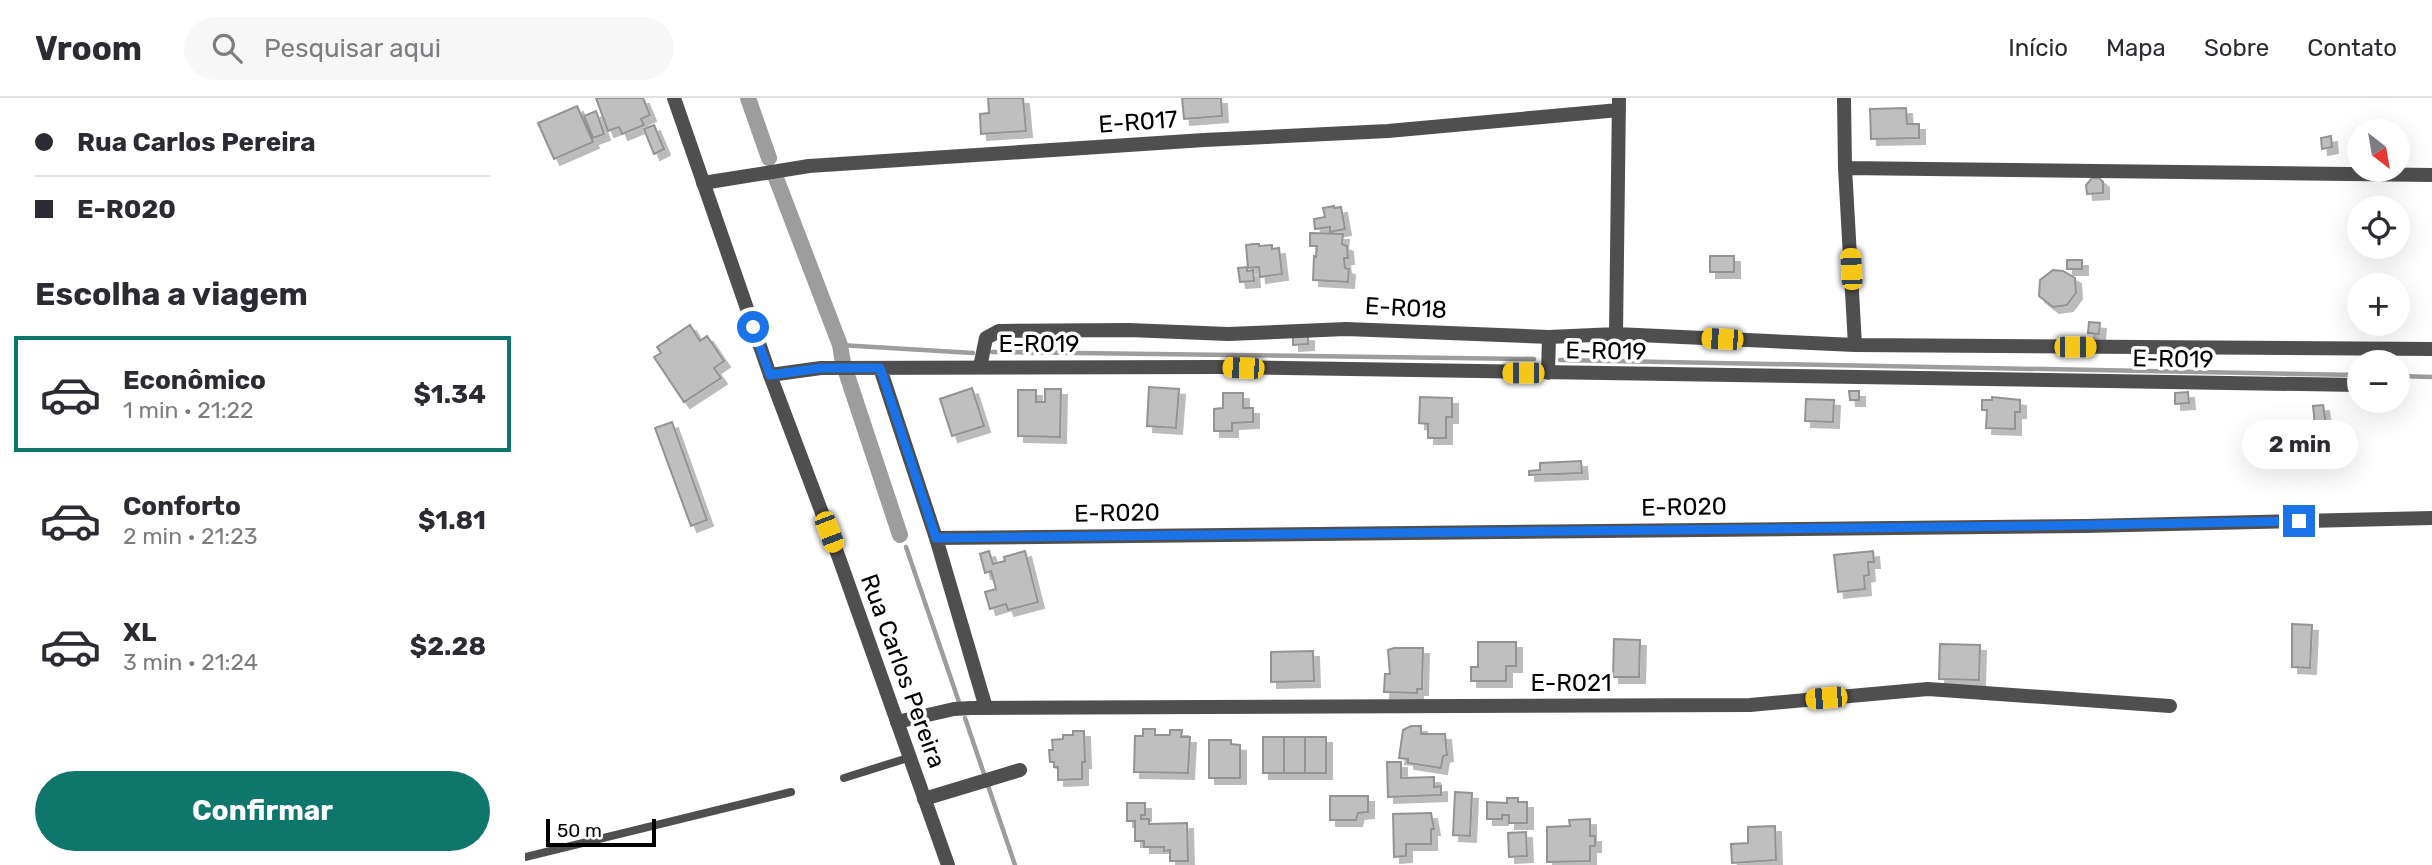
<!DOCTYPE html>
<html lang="pt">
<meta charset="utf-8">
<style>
body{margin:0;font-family:Rubik,sans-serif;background:#f7f7f7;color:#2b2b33;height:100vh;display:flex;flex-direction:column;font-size:26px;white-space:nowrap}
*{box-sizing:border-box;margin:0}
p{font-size:23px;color:#7c7c81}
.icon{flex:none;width:38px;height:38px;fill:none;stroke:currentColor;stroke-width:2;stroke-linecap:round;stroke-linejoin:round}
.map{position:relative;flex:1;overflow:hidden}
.details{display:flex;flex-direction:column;background:#fff;width:525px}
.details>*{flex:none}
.top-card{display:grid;align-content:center;height:154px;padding:0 35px;background:#fff}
.needle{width:46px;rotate:149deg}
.tools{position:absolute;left:1822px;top:21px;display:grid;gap:14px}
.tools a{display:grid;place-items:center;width:63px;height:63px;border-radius:50%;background:#fff;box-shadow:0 7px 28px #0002;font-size:35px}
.scale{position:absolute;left:21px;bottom:18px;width:110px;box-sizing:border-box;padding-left:7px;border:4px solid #000;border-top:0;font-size:19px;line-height:24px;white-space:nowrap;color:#000;-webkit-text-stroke:5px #fff;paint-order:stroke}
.end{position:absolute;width:32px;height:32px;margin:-16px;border:9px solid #1a73e8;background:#fff;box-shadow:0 0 0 4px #fff}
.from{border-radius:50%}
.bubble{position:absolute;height:49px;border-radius:24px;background:#fff;box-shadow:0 7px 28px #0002;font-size:23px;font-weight:700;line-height:49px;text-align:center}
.car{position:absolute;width:21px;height:42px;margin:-21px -10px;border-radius:9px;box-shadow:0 0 5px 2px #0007;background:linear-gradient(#f5c518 24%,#345 0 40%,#f5c518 0 76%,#345 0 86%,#f5c518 0)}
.top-card b{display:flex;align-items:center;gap:24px;height:66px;font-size:26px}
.top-card b+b{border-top:2px solid #e1e1e2}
.top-card i{width:18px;height:18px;background:#2b2b33}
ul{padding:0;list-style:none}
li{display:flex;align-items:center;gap:21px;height:116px;margin:0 14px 10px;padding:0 21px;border:4px solid transparent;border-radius:0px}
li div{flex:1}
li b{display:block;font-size:26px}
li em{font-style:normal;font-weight:700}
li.current{border-color:#0f766e}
li>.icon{width:63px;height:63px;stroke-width:1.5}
h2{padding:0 35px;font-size:32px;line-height:84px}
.primary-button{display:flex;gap:14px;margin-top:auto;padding:14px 35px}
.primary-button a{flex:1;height:80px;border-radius:42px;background:#0f766e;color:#fff;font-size:28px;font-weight:700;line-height:80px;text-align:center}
header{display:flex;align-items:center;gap:42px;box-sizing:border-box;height:98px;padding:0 35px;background:#fff;border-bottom:2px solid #e1e1e2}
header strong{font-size:33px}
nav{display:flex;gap:38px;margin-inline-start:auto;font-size:24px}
.search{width:490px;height:63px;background:#f7f7f7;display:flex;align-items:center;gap:18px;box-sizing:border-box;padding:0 24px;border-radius:38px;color:#7c7c81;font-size:26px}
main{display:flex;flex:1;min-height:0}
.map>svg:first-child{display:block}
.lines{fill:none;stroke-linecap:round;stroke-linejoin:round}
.stream{stroke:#9d9d9d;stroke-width:4.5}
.canal{stroke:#9d9d9d;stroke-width:16}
.building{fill:#bfbfbf;stroke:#939393;stroke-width:2;filter:url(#shadow)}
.service{stroke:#4f4f4f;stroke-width:8}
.minor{stroke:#4f4f4f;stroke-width:14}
.tertiary{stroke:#4f4f4f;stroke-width:14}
.route{stroke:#1a73e8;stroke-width:9}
.labels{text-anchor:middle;stroke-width:7;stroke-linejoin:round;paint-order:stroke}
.street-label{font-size:24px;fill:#000;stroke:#fff}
</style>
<header>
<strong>Vroom</strong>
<div class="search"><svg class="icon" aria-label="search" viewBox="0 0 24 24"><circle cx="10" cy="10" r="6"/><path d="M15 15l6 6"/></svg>Pesquisar aqui</div>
<nav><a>Início</a><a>Mapa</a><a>Sobre</a><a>Contato</a></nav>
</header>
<main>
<section class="details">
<div class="top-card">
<b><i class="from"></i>Rua Carlos Pereira</b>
<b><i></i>E-R020</b>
</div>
<h2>Escolha a viagem</h2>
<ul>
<li class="current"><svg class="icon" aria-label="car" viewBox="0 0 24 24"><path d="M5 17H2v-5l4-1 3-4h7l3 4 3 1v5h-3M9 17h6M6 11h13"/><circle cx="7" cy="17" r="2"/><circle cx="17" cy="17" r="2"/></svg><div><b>Econômico</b><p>1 min · 21:22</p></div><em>$1.34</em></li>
<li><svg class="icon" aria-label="car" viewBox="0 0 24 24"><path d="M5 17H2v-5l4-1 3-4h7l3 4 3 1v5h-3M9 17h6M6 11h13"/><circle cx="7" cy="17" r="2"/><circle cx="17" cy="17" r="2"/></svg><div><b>Conforto</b><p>2 min · 21:23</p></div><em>$1.81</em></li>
<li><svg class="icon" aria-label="car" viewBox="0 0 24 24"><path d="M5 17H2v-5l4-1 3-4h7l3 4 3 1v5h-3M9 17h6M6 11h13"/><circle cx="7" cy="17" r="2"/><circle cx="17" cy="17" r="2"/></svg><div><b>XL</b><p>3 min · 21:24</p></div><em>$2.28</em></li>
</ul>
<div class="primary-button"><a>Confirmar</a></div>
</section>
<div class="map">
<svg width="1907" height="767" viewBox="0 0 1907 767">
<defs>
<filter id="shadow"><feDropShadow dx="6" dy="6" stdDeviation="0" flood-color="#0004"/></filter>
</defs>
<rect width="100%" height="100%" fill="#fff"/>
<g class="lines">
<path class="stream" d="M315 247 448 255
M467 254 1009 261
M1035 262 1834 277
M1872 278 1907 279
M381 449 435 607
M440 620 490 767"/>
<path class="canal" d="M223 0 244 60
M251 80 315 247 318 265
M322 277 375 437"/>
</g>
<path class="building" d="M71 0H118L125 17 116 21 119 27 97 36 94 29 83 33Z
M463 0H498L501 33 456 36 455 16 464 15Z
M657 0H696L697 18 659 21Z
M52 8 68 44 29 61 13 25Z
M1381 10 1382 26H1394V40L1346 41 1345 11Z
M71 13 79 36 68 40 59 18Z
M129 27 139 51 129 56 119 31Z
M1806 38 1807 49 1797 51 1796 40Z
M1567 80H1574L1578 84V95L1562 96 1561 87Z
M809 108V110L816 109 820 131 805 134V129L790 131 789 121 800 119 798 110Z
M785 135 818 136 817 146 822 148 823 160H819L820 170 824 171 823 184 788 182 789 158 791 159 792 148H785Z
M728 146H734V148L747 147V151L754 150 757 176 735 179 734 169 723 170 721 147Z
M1185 158H1209V174H1185Z
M1542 162H1557V171H1542Z
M722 169V173L728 172 729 183 715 184 713 170Z
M1528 172 1538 173 1550 180 1551 195 1542 207 1528 209 1514 198 1515 182Z
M1564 224 1575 225 1574 236 1563 235Z
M165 227 175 243 182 238 199 263 189 270 196 280 159 304 129 259 136 255 132 249Z
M783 237V246L768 247V238Z
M624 289 654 291 651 330 622 328Z
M447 290 459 328 427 338 415 301Z
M520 291H536L535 339 493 338V292H511V304H520Z
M1324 293H1334V302H1325Z
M1663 294 1664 305 1650 306V295Z
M698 295H718V310H728V324L707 325V333H689V311L698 310Z
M895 299 927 300V319H921V340H903V326L894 325Z
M1467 299 1495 302V314H1490V331L1461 330 1462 312H1457V302H1467Z
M1281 301 1309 302 1308 324 1280 323Z
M1798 307 1801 326 1790 327 1788 308Z
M147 324 182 422 166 428 130 330Z
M1056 363 1057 375 1004 377V373L1015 372V365Z
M464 453 468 466 480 463 479 459 500 453 513 504 483 512 481 506 465 511 460 494 471 491 466 473 460 475 455 456Z
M1348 453 1349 464H1343L1344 477 1339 478 1340 491 1313 494 1309 457Z
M1767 526 1787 527 1785 570 1767 569Z
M1089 541 1115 542 1114 579H1088Z
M953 544H991V568H981V583H946V569H953Z
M1415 546 1455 547 1454 582 1414 581Z
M869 550H898L897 591H892V595L859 594 860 576H865L863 552Z
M788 553 789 583 746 584V554Z
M886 628H896V636H920L922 657 918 658 916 670 883 665V661L874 660 878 632Z
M618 631H630V637H645V632H657L656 639H665L663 675 609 674 610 638H618Z
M548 633H559L560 664H557V681L533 682V669H529V664H525L524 652H528L527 642 538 641V637H548Z
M738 639H759V675H738Z
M759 639H780V675H759Z
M780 639H801V675H780Z
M684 642H706V646L715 647V680H684Z
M862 664H876V680L909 679V689L916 688V697L863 699Z
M930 694 947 695 945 738 928 737Z
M805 698H843V714L833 715 831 722H805Z
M982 700H993V704H1002V725H984V717H977V721H962V704L982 705Z
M602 705H620V717H616V721H624V726L662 725 663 763H645V752L639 753V749H619V743H610V723H602Z
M906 715 909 731H906V746H881V758L869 759 868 716Z
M1065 721V738H1070V748H1065V763L1022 764V729L1045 728 1044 722Z
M1250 728 1251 762 1207 765 1206 746 1223 745V729Z
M1001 734 1002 758 984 759 983 735Z"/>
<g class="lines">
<path class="service" d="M319 680 386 659
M0 759 266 694"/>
<path class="minor" d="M1319 0 1320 70 1330 247
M1320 70 1907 77
M178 85 284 68 679 42 863 33 1094 12
M1091 236 1094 0
M455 269 461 240 474 233 604 232 703 236 821 231 1024 239 1091 236 1330 247 1907 251
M355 270 411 440 461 610
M1023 275 1024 239
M245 277 296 270 693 269 1834 287
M411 440 1561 428 1907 420
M372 624 429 611 446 610 1225 607 1403 591 1645 608
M399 701 495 672"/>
<path class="tertiary" d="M149 0 245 277 314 460 423 767"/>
</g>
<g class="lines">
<path class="route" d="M228 229 245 277 296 270H355L411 440 1506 428 1774 423"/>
</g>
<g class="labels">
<g class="street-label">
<text transform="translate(613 24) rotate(-4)" y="8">E-R017</text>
<text transform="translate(881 210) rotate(3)" y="8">E-R018</text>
<text x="514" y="254">E-R019</text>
<text transform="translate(1081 253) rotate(1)" y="8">E-R019</text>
<text transform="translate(1648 261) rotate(1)" y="8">E-R019</text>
<text transform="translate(1159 409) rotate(-1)" y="8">E-R020</text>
<text transform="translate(592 415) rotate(-1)" y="8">E-R020</text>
<text transform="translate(378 573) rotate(70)" y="8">Rua Carlos Pereira</text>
<text x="1046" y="593">E-R021</text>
</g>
</g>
</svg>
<div class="tools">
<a><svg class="needle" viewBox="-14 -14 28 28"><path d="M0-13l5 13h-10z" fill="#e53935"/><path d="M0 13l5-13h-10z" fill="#7c7c81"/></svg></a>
<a><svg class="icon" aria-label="locate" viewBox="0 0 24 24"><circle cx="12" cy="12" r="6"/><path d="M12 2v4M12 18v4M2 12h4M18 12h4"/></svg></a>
<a>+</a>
<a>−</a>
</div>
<div class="scale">50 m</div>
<i class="end from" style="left:228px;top:229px"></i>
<i class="end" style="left:1774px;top:423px"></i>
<div class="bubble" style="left:1717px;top:322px;width:116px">2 min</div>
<i class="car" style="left:1326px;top:171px;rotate:357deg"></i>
<i class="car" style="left:1197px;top:241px;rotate:273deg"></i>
<i class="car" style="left:1550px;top:249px;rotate:90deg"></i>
<i class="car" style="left:718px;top:270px;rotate:272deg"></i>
<i class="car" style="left:998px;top:275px;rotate:270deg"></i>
<i class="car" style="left:304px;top:434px;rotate:159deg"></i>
<i class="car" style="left:1301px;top:600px;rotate:265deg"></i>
</div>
</main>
